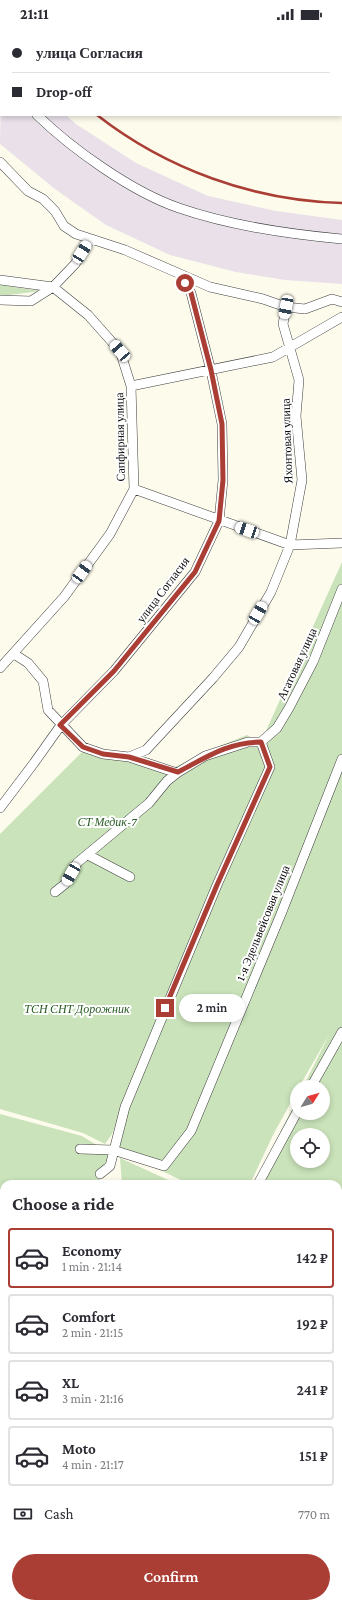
<!DOCTYPE html>
<meta charset="utf-8">
<style>
body{margin:0;font-family:"Crimson Pro",serif;background:#f2f2f3;color:#2b2b33;height:100vh;display:flex;flex-direction:column;font-size:15px;white-space:nowrap}
*{box-sizing:border-box;margin:0}
p{font-size:13px;color:#7c7c81}
.icon{flex:none;width:22px;height:22px;fill:none;stroke:currentColor;stroke-width:2;stroke-linecap:round;stroke-linejoin:round}
.map{position:relative;flex:1;overflow:hidden}
.details{position:absolute;left:0px;top:1152px;width:342px;height:428px;display:flex;flex-direction:column;background:#fff;border-radius:12px 12px 0 0;box-shadow:0 2px 6px #0003}
.details>*{flex:none}
.banner{position:absolute;left:0px;top:0px;width:342px;height:88px;box-shadow:0 2px 6px #0003;display:grid;align-content:center;height:88px;padding:0 12px;background:#fff}
.needle{width:26px;rotate:53deg}
.buttons{position:absolute;left:290px;top:1052px;display:grid;gap:8px}
.buttons a{display:grid;place-items:center;width:40px;height:40px;border-radius:50%;background:#fff;box-shadow:0 2px 6px #0003;font-size:20px}
.end{position:absolute;width:18px;height:18px;margin:-9px;border:5px solid #aa3e35;background:#fff;box-shadow:0 0 0 2px #fff}
.from{border-radius:50%}
.bubble{position:absolute;height:28px;border-radius:14px;background:#fff;box-shadow:0 2px 6px #0003;font-size:13px;font-weight:600;line-height:28px;text-align:center}
.car{position:absolute;width:12px;height:24px;margin:-12px -6px;border-radius:5px;box-shadow:0 0 3px 1px #0007;background:linear-gradient(#fff 24%,#345 0 40%,#fff 0 76%,#345 0 86%,#fff 0)}
.banner b{display:flex;align-items:center;gap:14px;height:38px;font-size:15px}
.banner b+b{border-top:1px solid #e1e1e2}
.banner i{width:10px;height:10px;background:#2b2b33}
ul{padding:0;list-style:none}
li{display:flex;align-items:center;gap:12px;height:60px;margin:0 8px 6px;padding:0 4px;border:2px solid #e1e1e2;border-radius:4px}
li div{flex:1}
li b{display:block;font-size:15px}
li em{font-style:normal;font-weight:600}
li.selected{border-color:#aa3e35}
li>.icon{width:36px;height:36px;stroke-width:1.5}
h2{padding:0 12px;font-size:18px;line-height:48px}
.pay{display:flex;align-items:center;gap:10px;height:44px;padding:0 12px;font-size:15px}
.pay p{margin-inline-start:auto}
.primary-button{display:flex;gap:8px;margin-top:auto;padding:8px 12px}
.primary-button a{flex:1;height:46px;border-radius:24px;background:#aa3e35;color:#fff;font-size:16px;font-weight:600;line-height:46px;text-align:center}
.status{display:flex;justify-content:space-between;align-items:center;height:28px;padding:0 20px;background:#fff;direction:ltr}
.status svg{height:11px;fill:currentColor}
.map>svg:first-child{display:block}
.industrial{fill:#e9e0e9}
.green{fill:#cae3ba;fill-rule:evenodd}
.lines{fill:none;stroke-linecap:round;stroke-linejoin:round}
.street-casing{stroke:#3e3e3e;stroke-width:10}
.street{stroke:#fff;stroke-width:9}
.rail{stroke:#aa3e35;stroke-width:2.5}
.route{stroke:#aa3e35;stroke-width:5}
.labels{text-anchor:middle;stroke-width:4;stroke-linejoin:round;paint-order:stroke}
.street-label{font-size:12px;fill:#0b0b0b;stroke:#fff}
.park-label{font-size:12px;font-style:italic;fill:#295b24;stroke:#fff}
</style>
<div class="status"><b>21:11</b><svg viewBox="0 0 49 12"><path d="M0 12V9h3v3zM5 12V6h3v6zM10 12V3h3v9zM15 12V0h3v12zM26 1h20v11H26zM47 4h2v5h-2z"/></svg></div>
<div class="map">
<svg width="342" height="1580" viewBox="0 0 342 1580">
<rect width="100%" height="100%" fill="#fdfbec"/>
<path class="industrial" d="M1 59V87H66L76 96 136 135 208 168 276 183 342 192V256L285 252 236 244 170 227 106 197 55 161 0 116Z
M0 1259 4 1260V1576H9V1580H0Z"/>
<path class="green" d="M43 0H328L326 1Z
M0 257 41 263 0 268Z
M342 534V1287L338 1283V1156H254L297 1071V1085H323V1059H303L329 1007 299 1059H297V1063L273 1107 250 1156H189L110 1118 230 820 143 1023 112 1106 105 1116 83 1105 0 1081V806L84 722 175 739 208 723 247 707 261 714ZM297 1107H323V1133H297Z
M0 1086 82 1108 110 1125 107 1138 98 1143 101 1156H4V1239L0 1238Z
M120 1130 177 1156H122Z
M338 1290 342 1295V1496L338 1500Z
M342 1500V1580H285L287 1576H338V1503Z
M212 1576H282L279 1580H213Z"/>
<g class="lines">
<g class="street-casing">
<path id="street" d="M0 52 1 53
M37 87C72 121 132 164 179 180 231 198 287 206 342 211
M0 134 28 163 43 171 55 183 64 198 76 206 125 222 210 259 263 271 286 279 305 281 332 271 342 274
M0 252 53 259 88 287 120 323 131 358 134 461 110 506 64 569 0 640
M0 272 31 273 53 259 75 236 90 212
M131 358 273 329 342 289
M134 461 290 517 342 515
M14 626 28 635 43 653 48 682 83 719 103 726 129 729 177 745
M261 714 277 700 289 680 313 634 342 561
M129 729 146 722 213 650 239 619 271 564 290 517 302 452 296 388 299 352 283 296 286 279
M0 780 34 735 61 697 114 643 195 544 219 493 223 452 222 396 211 343 191 265 180 246
M88 827 130 849
M55 864 65 856 77 835 149 775 167 753 177 745 205 728 248 714H261
M311 1059 342 1004
M80 1121 113 1122 164 1138 191 1103 281 886 342 731
M100 1146 110 1138 125 1079 217 857 270 739 261 714
M258 1156 297 1084
M338 1507 342 1504
M338 1532 342 1537"/>
</g>
<use href="#street" class="street"/>
<path class="rail" d="M1 0 2 1
M19 0 21 1
M341 2 342 1
M97 87C166 141 254 173 342 175"/>
</g>
<g class="lines">
<path class="route" d="M165 980 217 857 270 739 261 714C228 714 205 730 178 744L129 729 103 726 83 719 60 697 114 643 195 544 219 493 223 452 222 396 211 342 191 265 185 255"/>
</g>
<g class="labels">
<g class="street-label">
<text transform="translate(120 409) rotate(-91)" y="4">Сапфирная улица</text>
<text transform="translate(287 413) rotate(-92)" y="4">Яхонтовая улица</text>
<text transform="translate(163 562) rotate(-53)" y="4">улица Согласия</text>
<text transform="translate(297 636) rotate(-65)" y="4">Агатовая улица</text>
<text transform="translate(263 895) rotate(-68)" y="4">1-я Эдельвейсовая улица</text>
</g>
<g class="park-label">
<text x="107" y="798">СТ Медик-7</text>
<text x="77" y="985">ТСН СНТ Дорожник</text>
</g>
</g>
</svg>
<div class="buttons">
<a><svg class="needle" viewBox="-14 -14 28 28"><path d="M0-13l5 13h-10z" fill="#e53935"/><path d="M0 13l5-13h-10z" fill="#7c7c81"/></svg></a>
<a><svg class="icon" aria-label="locate" viewBox="0 0 24 24"><circle cx="12" cy="12" r="6"/><path d="M12 2v4M12 18v4M2 12h4M18 12h4"/></svg></a>
</div>
<i class="end from" style="left:185px;top:255px"></i>
<i class="end" style="left:165px;top:980px"></i>
<div class="bubble" style="left:179px;top:966px;width:66px">2 min</div>
<i class="car" style="left:82px;top:224px;rotate:32deg"></i>
<i class="car" style="left:286px;top:279px;rotate:191deg"></i>
<i class="car" style="left:120px;top:323px;rotate:319deg"></i>
<i class="car" style="left:247px;top:502px;rotate:289deg"></i>
<i class="car" style="left:82px;top:544px;rotate:36deg"></i>
<i class="car" style="left:258px;top:585px;rotate:30deg"></i>
<i class="car" style="left:71px;top:846px;rotate:210deg"></i>
<div class="banner">
<b><i class="from"></i>улица Согласия</b>
<b><i></i>Drop-off</b>
</div>
<section class="details">
<h2>Choose a ride</h2>
<ul>
<li class="selected"><svg class="icon" aria-label="car" viewBox="0 0 24 24"><path d="M5 17H2v-5l4-1 3-4h7l3 4 3 1v5h-3M9 17h6M6 11h13"/><circle cx="7" cy="17" r="2"/><circle cx="17" cy="17" r="2"/></svg><div><b>Economy</b><p>1 min · 21:14</p></div><em>142 ₽</em></li>
<li><svg class="icon" aria-label="car" viewBox="0 0 24 24"><path d="M5 17H2v-5l4-1 3-4h7l3 4 3 1v5h-3M9 17h6M6 11h13"/><circle cx="7" cy="17" r="2"/><circle cx="17" cy="17" r="2"/></svg><div><b>Comfort</b><p>2 min · 21:15</p></div><em>192 ₽</em></li>
<li><svg class="icon" aria-label="car" viewBox="0 0 24 24"><path d="M5 17H2v-5l4-1 3-4h7l3 4 3 1v5h-3M9 17h6M6 11h13"/><circle cx="7" cy="17" r="2"/><circle cx="17" cy="17" r="2"/></svg><div><b>XL</b><p>3 min · 21:16</p></div><em>241 ₽</em></li>
<li><svg class="icon" aria-label="car" viewBox="0 0 24 24"><path d="M5 17H2v-5l4-1 3-4h7l3 4 3 1v5h-3M9 17h6M6 11h13"/><circle cx="7" cy="17" r="2"/><circle cx="17" cy="17" r="2"/></svg><div><b>Moto</b><p>4 min · 21:17</p></div><em>151 ₽</em></li>
</ul>
<div class="pay"><svg class="icon" aria-label="cash" viewBox="0 0 24 24"><path d="M3 7h18v10H3z"/><circle cx="12" cy="12" r="2"/></svg>Cash<p>770 m</p></div>
<div class="primary-button"><a>Confirm</a></div>
</section>
</div>
